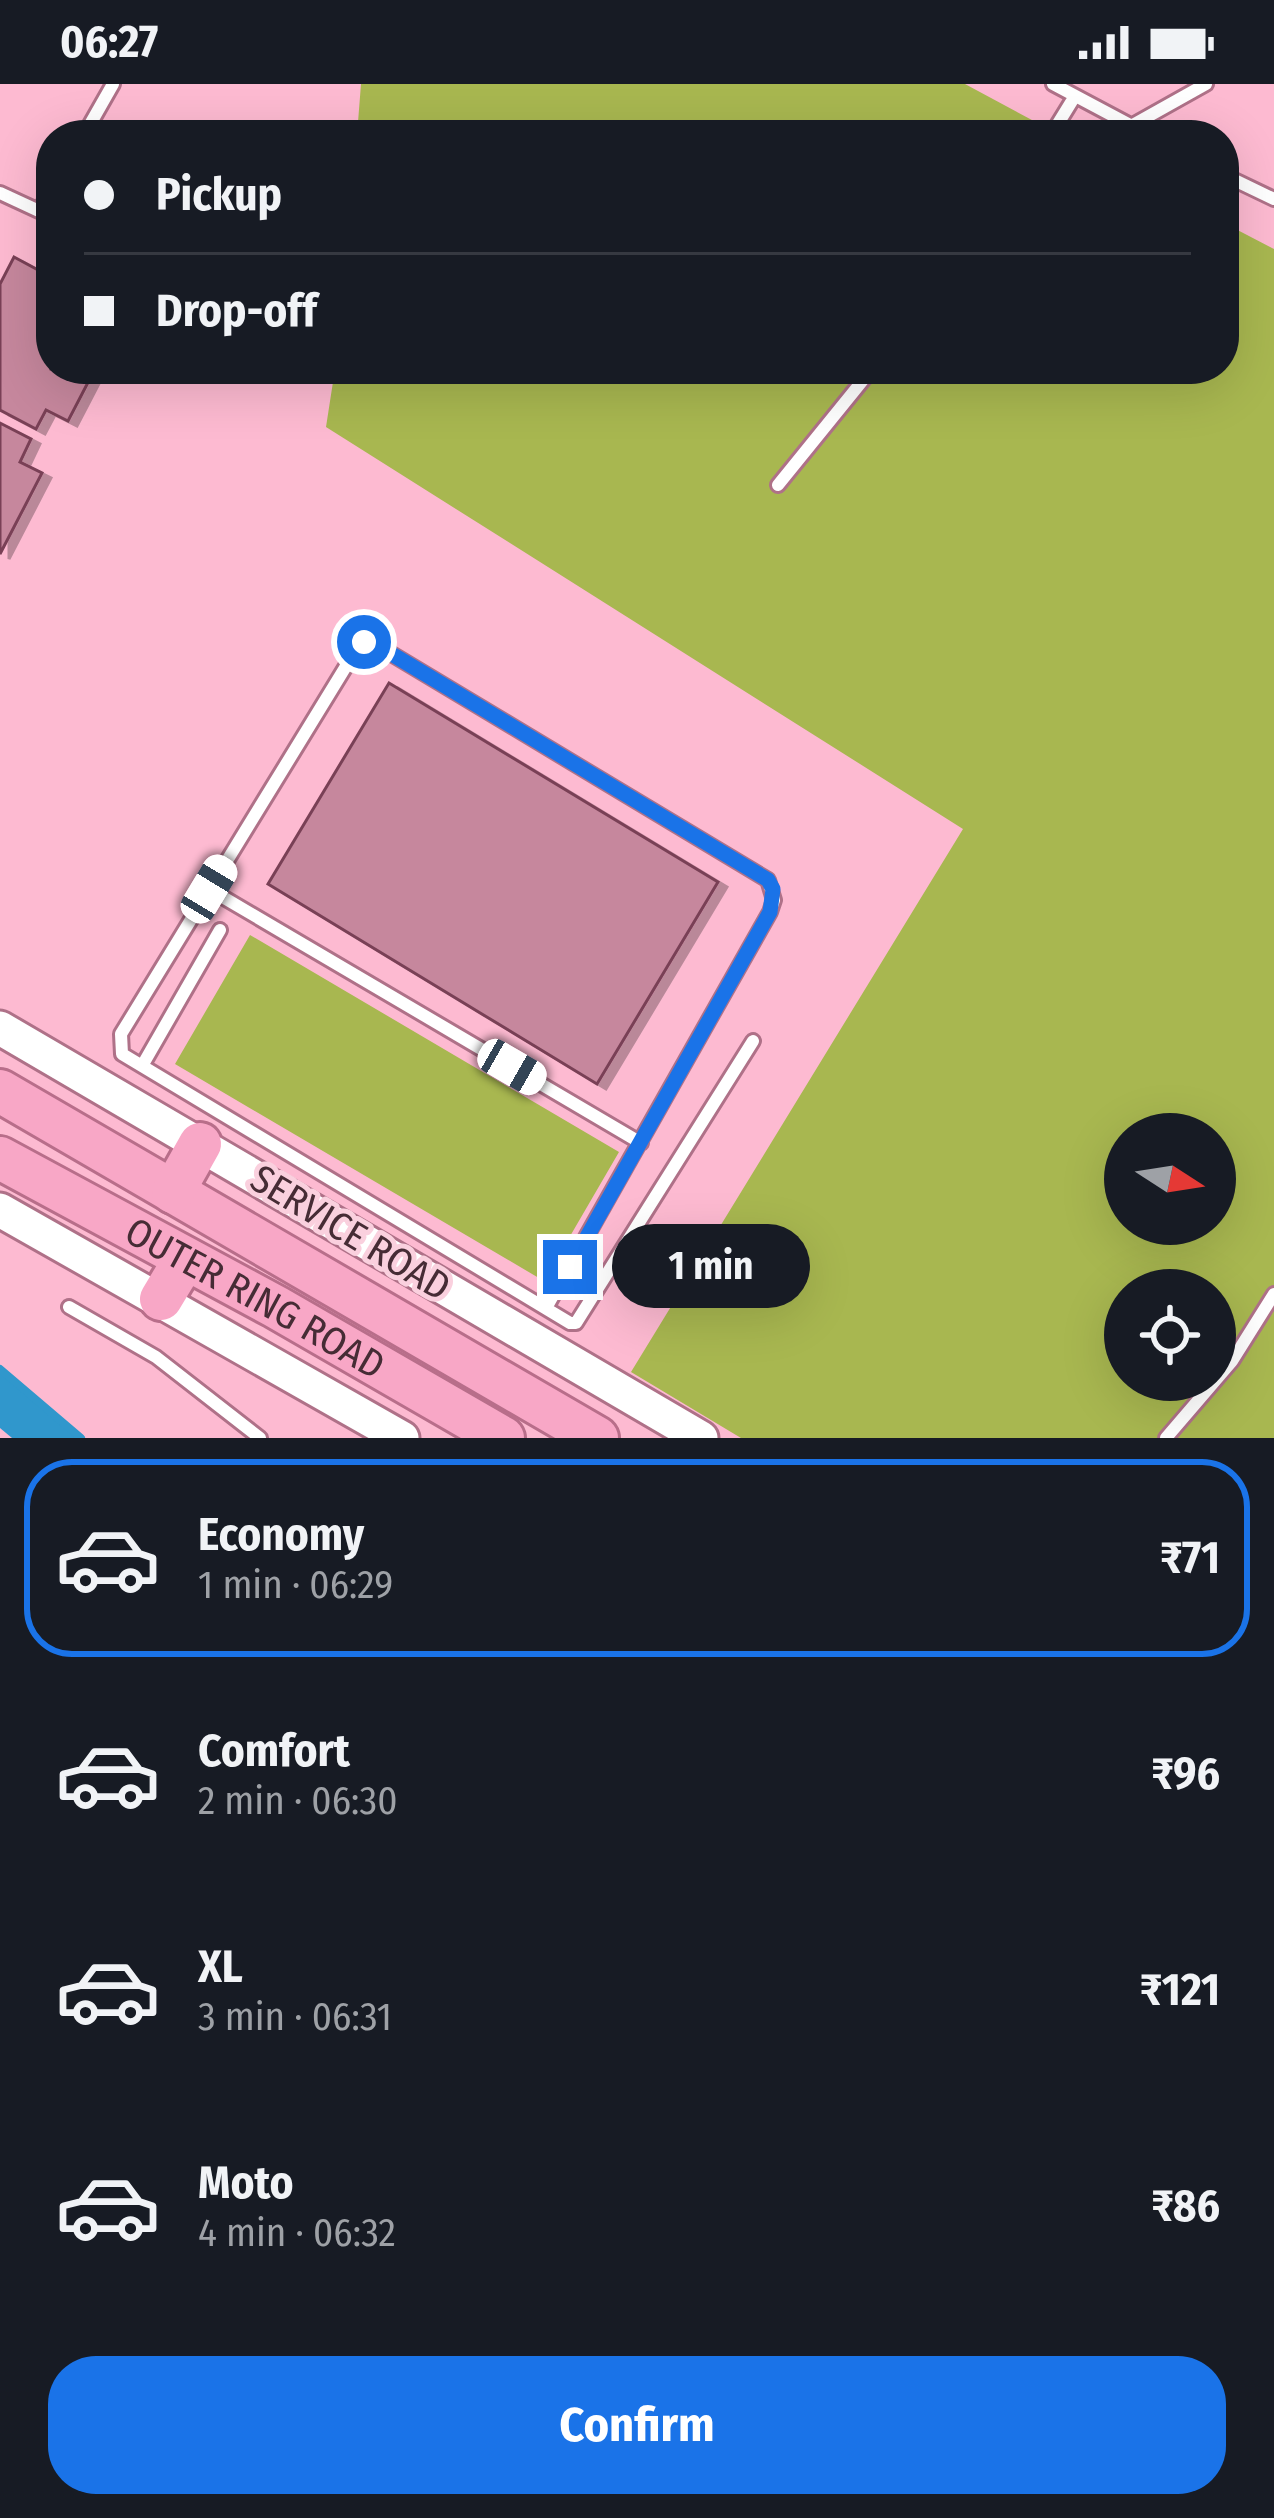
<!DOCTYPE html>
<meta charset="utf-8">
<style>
body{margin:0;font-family:"Fira Sans Condensed",sans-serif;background:#20242c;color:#f1f3f6;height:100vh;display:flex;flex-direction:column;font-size:45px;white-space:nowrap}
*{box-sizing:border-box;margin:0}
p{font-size:39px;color:#9ea1a6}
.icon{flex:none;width:66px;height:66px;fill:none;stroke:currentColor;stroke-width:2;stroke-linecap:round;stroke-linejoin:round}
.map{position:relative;height:1354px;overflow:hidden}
.panel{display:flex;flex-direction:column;background:#171b24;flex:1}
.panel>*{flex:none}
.guide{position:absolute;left:36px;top:36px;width:1203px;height:264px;border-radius:48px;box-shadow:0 12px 48px #0002;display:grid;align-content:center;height:264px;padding:0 48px;background:#171b24}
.needle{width:78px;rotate:102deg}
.tools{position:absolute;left:1104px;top:1029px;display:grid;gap:24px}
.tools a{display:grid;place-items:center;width:132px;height:132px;border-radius:50%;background:#171b24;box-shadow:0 12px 48px #0002;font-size:60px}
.end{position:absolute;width:54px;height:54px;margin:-27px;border:15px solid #1a73e8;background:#fff;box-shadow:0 0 0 6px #fff}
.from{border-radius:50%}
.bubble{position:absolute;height:84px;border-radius:42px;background:#171b24;box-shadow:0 12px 48px #0002;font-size:39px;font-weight:700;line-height:84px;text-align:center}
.car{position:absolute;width:36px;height:72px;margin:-36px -18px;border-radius:15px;box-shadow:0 0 9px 3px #0007;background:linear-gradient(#fff 24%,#345 0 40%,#fff 0 76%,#345 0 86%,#fff 0)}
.guide b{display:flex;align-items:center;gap:42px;height:114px;font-size:45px}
.guide b+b{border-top:3px solid #363941}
.guide i{width:30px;height:30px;background:#f1f3f6}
ul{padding:21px 0 0;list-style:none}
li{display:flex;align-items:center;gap:36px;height:198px;margin:0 24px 18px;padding:0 24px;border:6px solid transparent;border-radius:48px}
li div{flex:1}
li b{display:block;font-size:45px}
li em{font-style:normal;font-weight:700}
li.active{border-color:#1a73e8}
li>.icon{width:108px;height:108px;stroke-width:1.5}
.cta{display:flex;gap:24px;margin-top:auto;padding:24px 48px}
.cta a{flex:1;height:138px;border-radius:48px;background:#1a73e8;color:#fff;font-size:48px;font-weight:700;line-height:138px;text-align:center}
.status{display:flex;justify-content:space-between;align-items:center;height:84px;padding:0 60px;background:#171b24;direction:ltr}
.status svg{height:33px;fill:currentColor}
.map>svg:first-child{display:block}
.green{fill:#a8b750;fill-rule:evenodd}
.water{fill:#3097cc}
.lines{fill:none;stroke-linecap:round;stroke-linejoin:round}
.stream{stroke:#3097cc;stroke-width:8}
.building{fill:#c6879d;stroke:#794156;stroke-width:3;filter:url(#shadow)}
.service-casing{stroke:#af7188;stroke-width:18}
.tertiary-casing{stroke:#af7188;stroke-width:39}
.trunk-casing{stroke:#b86e8a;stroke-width:48}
.service{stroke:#fff;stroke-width:12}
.tertiary{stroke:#fff;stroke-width:33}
.trunk{stroke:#f8a7c6;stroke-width:42}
.route{stroke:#1a73e8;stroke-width:15}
.labels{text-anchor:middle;stroke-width:10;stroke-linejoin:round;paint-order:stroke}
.street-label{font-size:39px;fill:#462c35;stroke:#fad0de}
</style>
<div class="status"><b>06:27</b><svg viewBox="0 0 49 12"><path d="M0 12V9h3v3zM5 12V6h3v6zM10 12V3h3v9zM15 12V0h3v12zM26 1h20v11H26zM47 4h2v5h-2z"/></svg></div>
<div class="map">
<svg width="1274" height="1354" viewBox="0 0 1274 1354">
<defs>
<filter id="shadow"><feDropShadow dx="9" dy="5" stdDeviation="0" flood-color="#0004"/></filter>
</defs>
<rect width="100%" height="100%" fill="#fdbad1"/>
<path class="green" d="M361 0H965L1060 51H357Z
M1224 139 1274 165V1354H741L631 1288 963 745 326 343 335 285H1224ZM1125 1050H1215V1140H1125ZM1125 1206H1215V1296H1125Z
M250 851 619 1068 544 1197 175 980Z"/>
<path class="water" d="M0 1285 81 1354H12L0 1344Z"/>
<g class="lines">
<path class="stream" d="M0 1285 81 1354"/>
</g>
<path class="building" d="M14 173 51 193V285H95L68 337 46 326 36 345 0 326V200Z
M0 339 31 355 20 378 42 389 0 470Z
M389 599 718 798 597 1000 268 800Z"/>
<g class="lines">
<g class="service-casing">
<path id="service" d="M1053 0 1149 51
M1131 42 1206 0
M84 51 113 0
M1051 51 1075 12
M1224 91 1274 115
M0 109 39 127 51 106
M778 401 872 285
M209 805 641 1059
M142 982 220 846
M69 1223 156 1273 260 1354
M546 1224 770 828 774 816 768 796 375 560 359 561 121 950 122 970 570 1239H576L753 957
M1166 1354 1232 1277 1274 1210"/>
</g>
<g class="tertiary-casing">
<path id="tertiary" d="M0 944 701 1354
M0 1126 402 1354"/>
</g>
<g class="trunk-casing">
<g id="trunk">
<path d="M0 1007 597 1354"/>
<path id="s1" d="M0 1074 276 1223 503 1354"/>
<path d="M173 1108 200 1060"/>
<path d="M161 1215 185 1175"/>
</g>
</g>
<use href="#service" class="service"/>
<use href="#tertiary" class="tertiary"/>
<use href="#trunk" class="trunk"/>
</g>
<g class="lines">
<path class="route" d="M364 558 375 560 768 796 773 805 770 828 570 1183"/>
</g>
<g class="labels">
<g class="street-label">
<text transform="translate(351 1148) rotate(31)" y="14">SERVICE ROAD</text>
<text dy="14" stroke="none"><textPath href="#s1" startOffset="291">OUTER RING ROAD</textPath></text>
</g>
</g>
</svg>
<div class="tools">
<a><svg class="needle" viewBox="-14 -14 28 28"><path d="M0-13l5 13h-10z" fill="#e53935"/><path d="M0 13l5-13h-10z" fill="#9ea1a6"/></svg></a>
<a><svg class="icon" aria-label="locate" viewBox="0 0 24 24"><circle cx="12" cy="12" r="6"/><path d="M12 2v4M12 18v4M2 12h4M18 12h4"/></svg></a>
</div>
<i class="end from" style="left:364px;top:558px"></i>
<i class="end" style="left:570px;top:1183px"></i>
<div class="bubble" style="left:612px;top:1140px;width:198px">1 min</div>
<i class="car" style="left:209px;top:805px;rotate:31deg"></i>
<i class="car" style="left:512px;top:983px;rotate:120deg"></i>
<div class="guide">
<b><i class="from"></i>Pickup</b>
<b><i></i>Drop-off</b>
</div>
</div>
<section class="panel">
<ul>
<li class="active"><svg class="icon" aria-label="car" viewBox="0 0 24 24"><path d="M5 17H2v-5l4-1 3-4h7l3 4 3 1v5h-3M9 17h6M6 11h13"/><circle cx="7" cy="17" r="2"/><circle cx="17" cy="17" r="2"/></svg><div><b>Economy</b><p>1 min · 06:29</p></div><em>₹71</em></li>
<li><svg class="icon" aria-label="car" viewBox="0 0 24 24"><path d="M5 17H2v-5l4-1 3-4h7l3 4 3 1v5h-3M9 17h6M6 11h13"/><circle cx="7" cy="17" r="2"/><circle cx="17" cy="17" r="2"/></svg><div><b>Comfort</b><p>2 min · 06:30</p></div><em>₹96</em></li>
<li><svg class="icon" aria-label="car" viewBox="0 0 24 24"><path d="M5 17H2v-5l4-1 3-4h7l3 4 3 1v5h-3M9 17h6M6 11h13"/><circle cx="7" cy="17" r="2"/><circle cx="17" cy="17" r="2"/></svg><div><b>XL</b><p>3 min · 06:31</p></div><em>₹121</em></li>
<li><svg class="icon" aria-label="car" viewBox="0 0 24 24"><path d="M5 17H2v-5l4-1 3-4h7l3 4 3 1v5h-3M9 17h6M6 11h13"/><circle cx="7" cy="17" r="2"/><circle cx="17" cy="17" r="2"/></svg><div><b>Moto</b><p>4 min · 06:32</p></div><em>₹86</em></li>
</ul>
<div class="cta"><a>Confirm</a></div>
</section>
